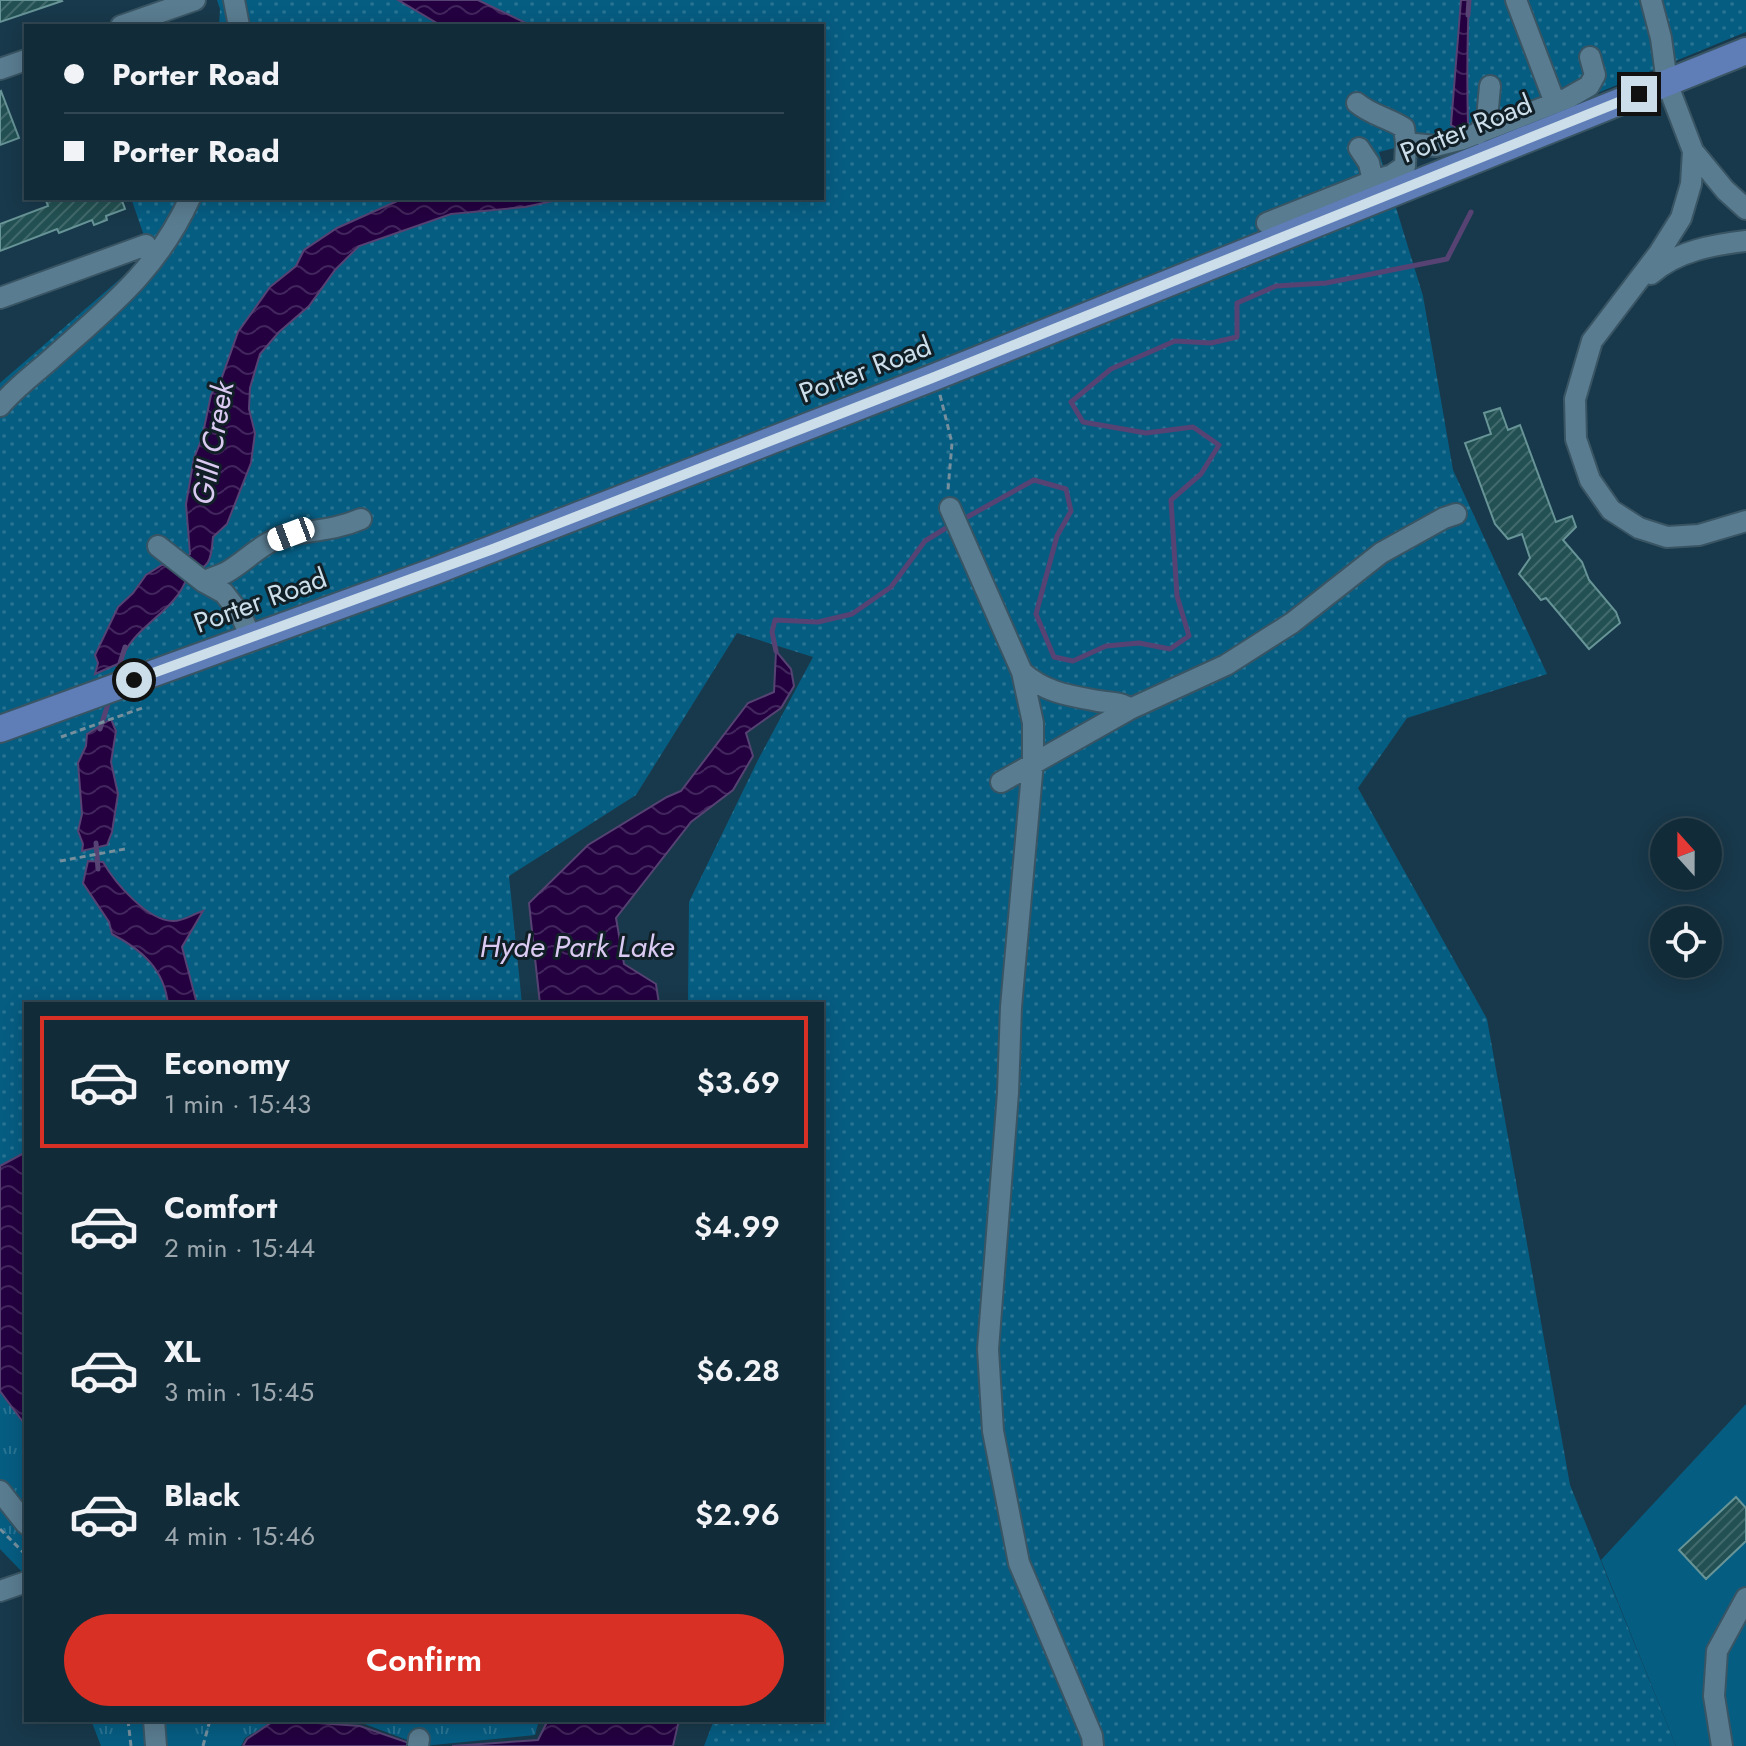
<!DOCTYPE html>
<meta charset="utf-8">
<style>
body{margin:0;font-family:Jost,sans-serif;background:#1f3743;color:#f1f3f6;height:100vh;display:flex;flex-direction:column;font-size:30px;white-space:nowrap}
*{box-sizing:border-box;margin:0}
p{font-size:26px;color:#9ca7ae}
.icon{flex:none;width:44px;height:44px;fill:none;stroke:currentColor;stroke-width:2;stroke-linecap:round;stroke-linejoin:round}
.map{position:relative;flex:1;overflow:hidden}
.panel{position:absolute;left:24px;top:1002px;width:800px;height:720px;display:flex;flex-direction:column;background:#122b38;border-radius:0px;box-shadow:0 4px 20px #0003,0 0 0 2px #314753}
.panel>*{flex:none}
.banner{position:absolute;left:24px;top:24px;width:800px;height:176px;border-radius:0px;box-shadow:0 4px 20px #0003,0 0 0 2px #314753;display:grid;align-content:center;height:176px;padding:0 40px;background:#122b38}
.needle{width:52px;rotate:339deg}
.fabs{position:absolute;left:1650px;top:818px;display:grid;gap:16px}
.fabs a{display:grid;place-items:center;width:72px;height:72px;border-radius:50%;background:#122b38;box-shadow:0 4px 20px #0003,0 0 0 2px #314753;font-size:40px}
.end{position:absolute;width:36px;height:36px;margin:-18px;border:10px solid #cbdee9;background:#111;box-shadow:0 0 0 4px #111}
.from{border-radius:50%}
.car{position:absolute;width:24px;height:48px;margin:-24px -12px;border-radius:10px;box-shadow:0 0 6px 2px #0007;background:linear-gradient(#fff 24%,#345 0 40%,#fff 0 76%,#345 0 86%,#fff 0)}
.banner b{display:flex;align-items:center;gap:28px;height:76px;font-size:30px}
.banner b+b{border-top:2px solid #314753}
.banner i{width:20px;height:20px;background:#f1f3f6}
ul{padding:14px 0 0;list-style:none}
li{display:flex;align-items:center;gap:24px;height:132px;margin:0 16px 12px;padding:0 24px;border:4px solid transparent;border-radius:0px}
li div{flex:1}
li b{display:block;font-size:30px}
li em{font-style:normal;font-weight:600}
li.on{border-color:#d93025}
li>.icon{width:72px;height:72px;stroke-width:1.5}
.cta{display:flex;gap:16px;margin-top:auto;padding:16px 40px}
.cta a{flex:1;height:92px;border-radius:48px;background:#d93025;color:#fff;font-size:32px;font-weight:600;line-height:92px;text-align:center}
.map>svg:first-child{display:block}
.grass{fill:url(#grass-dots)}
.park{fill:url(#park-tufts)}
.garden{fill:#065d82}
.water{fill:url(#water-waves);stroke:#564373;stroke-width:2}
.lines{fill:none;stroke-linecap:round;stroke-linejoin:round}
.stream{stroke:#564373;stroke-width:5}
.building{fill:url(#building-hatch);stroke:#679497;stroke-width:2}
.minor-casing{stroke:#395564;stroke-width:24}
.major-casing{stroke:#395564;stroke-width:30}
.path{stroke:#758f9d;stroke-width:3;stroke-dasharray:6 4;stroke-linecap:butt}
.minor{stroke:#5a7c90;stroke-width:20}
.major{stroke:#5f7db7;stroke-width:26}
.route{stroke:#cbdee9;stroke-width:10}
.labels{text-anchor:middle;stroke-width:6;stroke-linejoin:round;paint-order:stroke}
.street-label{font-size:28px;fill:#cbdee9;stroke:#111f27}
.water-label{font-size:30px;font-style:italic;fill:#dacaf2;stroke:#111f27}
</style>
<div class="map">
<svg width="1746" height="1746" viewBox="0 0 1746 1746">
<defs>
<pattern id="grass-dots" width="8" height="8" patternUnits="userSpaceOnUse" patternTransform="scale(2)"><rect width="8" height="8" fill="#065d82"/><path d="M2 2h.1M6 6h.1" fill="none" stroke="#297494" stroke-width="1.8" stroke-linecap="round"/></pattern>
<pattern id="park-tufts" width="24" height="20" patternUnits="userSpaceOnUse" patternTransform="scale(2)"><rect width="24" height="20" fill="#065d82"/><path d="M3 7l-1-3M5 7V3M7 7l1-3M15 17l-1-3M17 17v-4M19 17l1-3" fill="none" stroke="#297494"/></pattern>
<pattern id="water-waves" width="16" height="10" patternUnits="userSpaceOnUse" patternTransform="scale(2)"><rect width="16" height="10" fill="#240041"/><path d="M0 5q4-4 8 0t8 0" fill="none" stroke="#42255c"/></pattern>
<pattern id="building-hatch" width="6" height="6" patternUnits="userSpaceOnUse" patternTransform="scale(2)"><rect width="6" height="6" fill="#235153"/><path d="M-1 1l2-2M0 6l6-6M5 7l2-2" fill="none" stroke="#426a6c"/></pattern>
</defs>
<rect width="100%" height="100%" fill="#18394b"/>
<path class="grass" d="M217 0H1746V32L1578 101 1379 152 1423 296 1453 470 1547 674 1407 718 1358 788 1487 1019 1570 1485 1676 1746H704L714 1720H822V1004H688L689 902 758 760 813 657 737 633 636 795 509 876 522 1004H26V1215L0 1172V383L150 253 131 198H822V26H219L220 9Z"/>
<path class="park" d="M0 1390 26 1425V1576L0 1549Z
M91 1720H275L245 1738 241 1746H101Z
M354 1720H539L535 1735 423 1746Z"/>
<path class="garden" d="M1746 1404V1746H1676L1601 1560Z"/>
<path class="water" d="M398 0H478L532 26H442Z
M1461 0H1469C1467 43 1467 84 1468 127L1460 130 1451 125Z
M404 198H567L525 207 451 214 359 246 335 270 309 306 279 332 260 354 250 388 249 409 255 433 251 463 227 524 213 537C211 562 210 566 187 577 176 613 131 626 120 663L95 674 98 663 95 655 118 607 133 593 146 575 162 565 175 564 190 554 186 504 194 458 202 438 211 395 222 377 238 332 270 287 296 266 304 250 337 228Z
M776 651 791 669 794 686 781 708 746 733 753 756 733 790 691 822 616 918 624 964 656 984 659 1004H540L529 903 588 845 667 797 681 791 748 703 774 692Z
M111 719 116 731 111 762 118 794 112 832 107 845 82 851 83 844 78 831 82 814 78 763 86 746 87 734Z
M88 861 103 862C115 883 148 921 173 921 184 921 193 914 203 911L182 947 197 1004H168C164 969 142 950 112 934L109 922 83 883Z
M26 1152V1426L0 1391V1166Z
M275 1720 360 1726 409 1743V1746H243L247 1739Z
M548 1720H679L673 1746H452L538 1740Z"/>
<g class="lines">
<path class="stream" d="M1468 15 1469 0
M960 521 1034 480 1066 489 1071 511 1057 536 1036 614 1054 657 1073 661 1106 646 1139 643 1170 649 1189 636 1177 596 1171 500 1201 474 1219 445 1193 427 1146 433 1083 422 1071 402 1111 369 1175 341 1211 343 1237 337V303L1276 286 1326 283 1447 259 1471 212
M776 651 772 632 775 620 818 622 852 614 891 587 925 541 951 525
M116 676 125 647
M100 729 109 701
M96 843 98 869"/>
</g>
<path class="building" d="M0 0H61L62 1 0 22Z
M1 91 19 138 0 145V92Z
M45 198H121L125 209 106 216 107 220 94 225 92 220 59 233 57 229 0 251V224L48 206Z
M1500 408 1508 430 1520 425 1556 522 1572 516 1576 527 1563 540 1582 562 1589 580 1616 612 1620 623 1589 649 1546 598 1541 600 1519 574 1530 558 1522 534 1508 539 1495 524 1465 443 1491 434 1484 413Z
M1736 1497 1746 1508V1541L1706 1579 1679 1550Z"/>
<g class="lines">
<g class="minor-casing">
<path id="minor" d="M234 0 239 26
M1516 0 1555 103
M1651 0 1661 38 1667 83 1693 151 1725 190 1746 209
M121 26 195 0
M0 69 26 60
M1357 103C1371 115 1389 118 1404 128L1406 143 1405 166 1392 175 1373 181
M1478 134 1487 119 1490 86
M1406 143 1435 146 1463 139 1568 98 1589 86 1595 75 1590 57
M1693 151 1691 184 1681 218 1659 253 1592 341 1575 399 1576 439 1590 480 1611 510 1639 528 1667 537 1699 535 1746 521
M1267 223 1373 181 1369 163 1359 148
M1651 274C1677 251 1712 245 1746 241
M0 298 146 245
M0 406C15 388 33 375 50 360 108 308 157 271 190 198
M950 508 1022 672 1033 723V762L1011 1007 1008 1093 988 1349 993 1431 1019 1563 1092 1736 1093 1746
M158 546 204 582 224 593 241 615 251 638
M204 582C212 577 220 576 227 572 249 559 266 538 293 534 317 530 338 529 361 519
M1022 672C1043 691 1065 695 1093 700 1105 703 1120 701 1130 709
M1001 782 1130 709 1226 665 1292 623 1381 553 1444 518 1456 514
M0 1491 26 1524
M0 1591 26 1582
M154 1720 156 1746
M418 1746 419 1739
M1722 1746 1714 1696 1717 1651 1746 1598"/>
</g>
<g class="major-casing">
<path id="major" d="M0 729 435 571 932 378 1746 51"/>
</g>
<path class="path" d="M940 395 952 443 948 490
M61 737 145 707
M60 861 125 849
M0 1529 26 1555
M128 1720 131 1746
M203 1746 210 1720"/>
<use href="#minor" class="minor"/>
<use href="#major" class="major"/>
</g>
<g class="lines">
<path class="route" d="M134 680 493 549 932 378 1639 94"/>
</g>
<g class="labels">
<g class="street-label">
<text transform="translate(1466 128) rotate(-22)" y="10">Porter Road</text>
<text transform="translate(865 369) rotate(-21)" y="10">Porter Road</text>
<text transform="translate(260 600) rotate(-20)" y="10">Porter Road</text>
</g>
<g class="water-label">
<text transform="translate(213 443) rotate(-80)" y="10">Gill Creek</text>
<text x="577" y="957">Hyde Park Lake</text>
</g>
</g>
</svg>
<div class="fabs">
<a><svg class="needle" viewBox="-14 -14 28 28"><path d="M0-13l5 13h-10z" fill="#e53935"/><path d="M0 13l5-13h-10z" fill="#9ca7ae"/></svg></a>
<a><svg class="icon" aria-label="locate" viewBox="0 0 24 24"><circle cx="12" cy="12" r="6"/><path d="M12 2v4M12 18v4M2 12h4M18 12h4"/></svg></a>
</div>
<i class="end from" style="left:134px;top:680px"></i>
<i class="end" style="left:1639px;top:94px"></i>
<i class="car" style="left:291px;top:534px;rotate:249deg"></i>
<div class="banner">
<b><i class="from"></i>Porter Road</b>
<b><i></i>Porter Road</b>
</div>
<section class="panel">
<ul>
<li class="on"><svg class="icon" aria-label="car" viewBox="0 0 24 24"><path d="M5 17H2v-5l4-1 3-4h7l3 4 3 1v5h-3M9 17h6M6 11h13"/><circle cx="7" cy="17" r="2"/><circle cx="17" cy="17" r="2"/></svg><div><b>Economy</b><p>1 min · 15:43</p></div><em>$3.69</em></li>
<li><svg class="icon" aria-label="car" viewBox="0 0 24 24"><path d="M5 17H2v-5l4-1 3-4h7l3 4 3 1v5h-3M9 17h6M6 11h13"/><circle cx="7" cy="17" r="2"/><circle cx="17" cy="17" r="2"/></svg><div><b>Comfort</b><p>2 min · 15:44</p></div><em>$4.99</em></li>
<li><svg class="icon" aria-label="car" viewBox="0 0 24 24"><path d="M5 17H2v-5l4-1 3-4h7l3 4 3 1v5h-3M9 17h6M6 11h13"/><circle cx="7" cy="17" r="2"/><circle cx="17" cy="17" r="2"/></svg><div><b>XL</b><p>3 min · 15:45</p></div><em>$6.28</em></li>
<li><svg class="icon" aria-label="car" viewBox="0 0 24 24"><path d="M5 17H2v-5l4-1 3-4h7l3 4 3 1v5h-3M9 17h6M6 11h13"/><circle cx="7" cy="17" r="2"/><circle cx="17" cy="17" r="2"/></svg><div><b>Black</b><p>4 min · 15:46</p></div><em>$2.96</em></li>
</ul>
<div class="cta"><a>Confirm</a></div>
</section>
</div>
